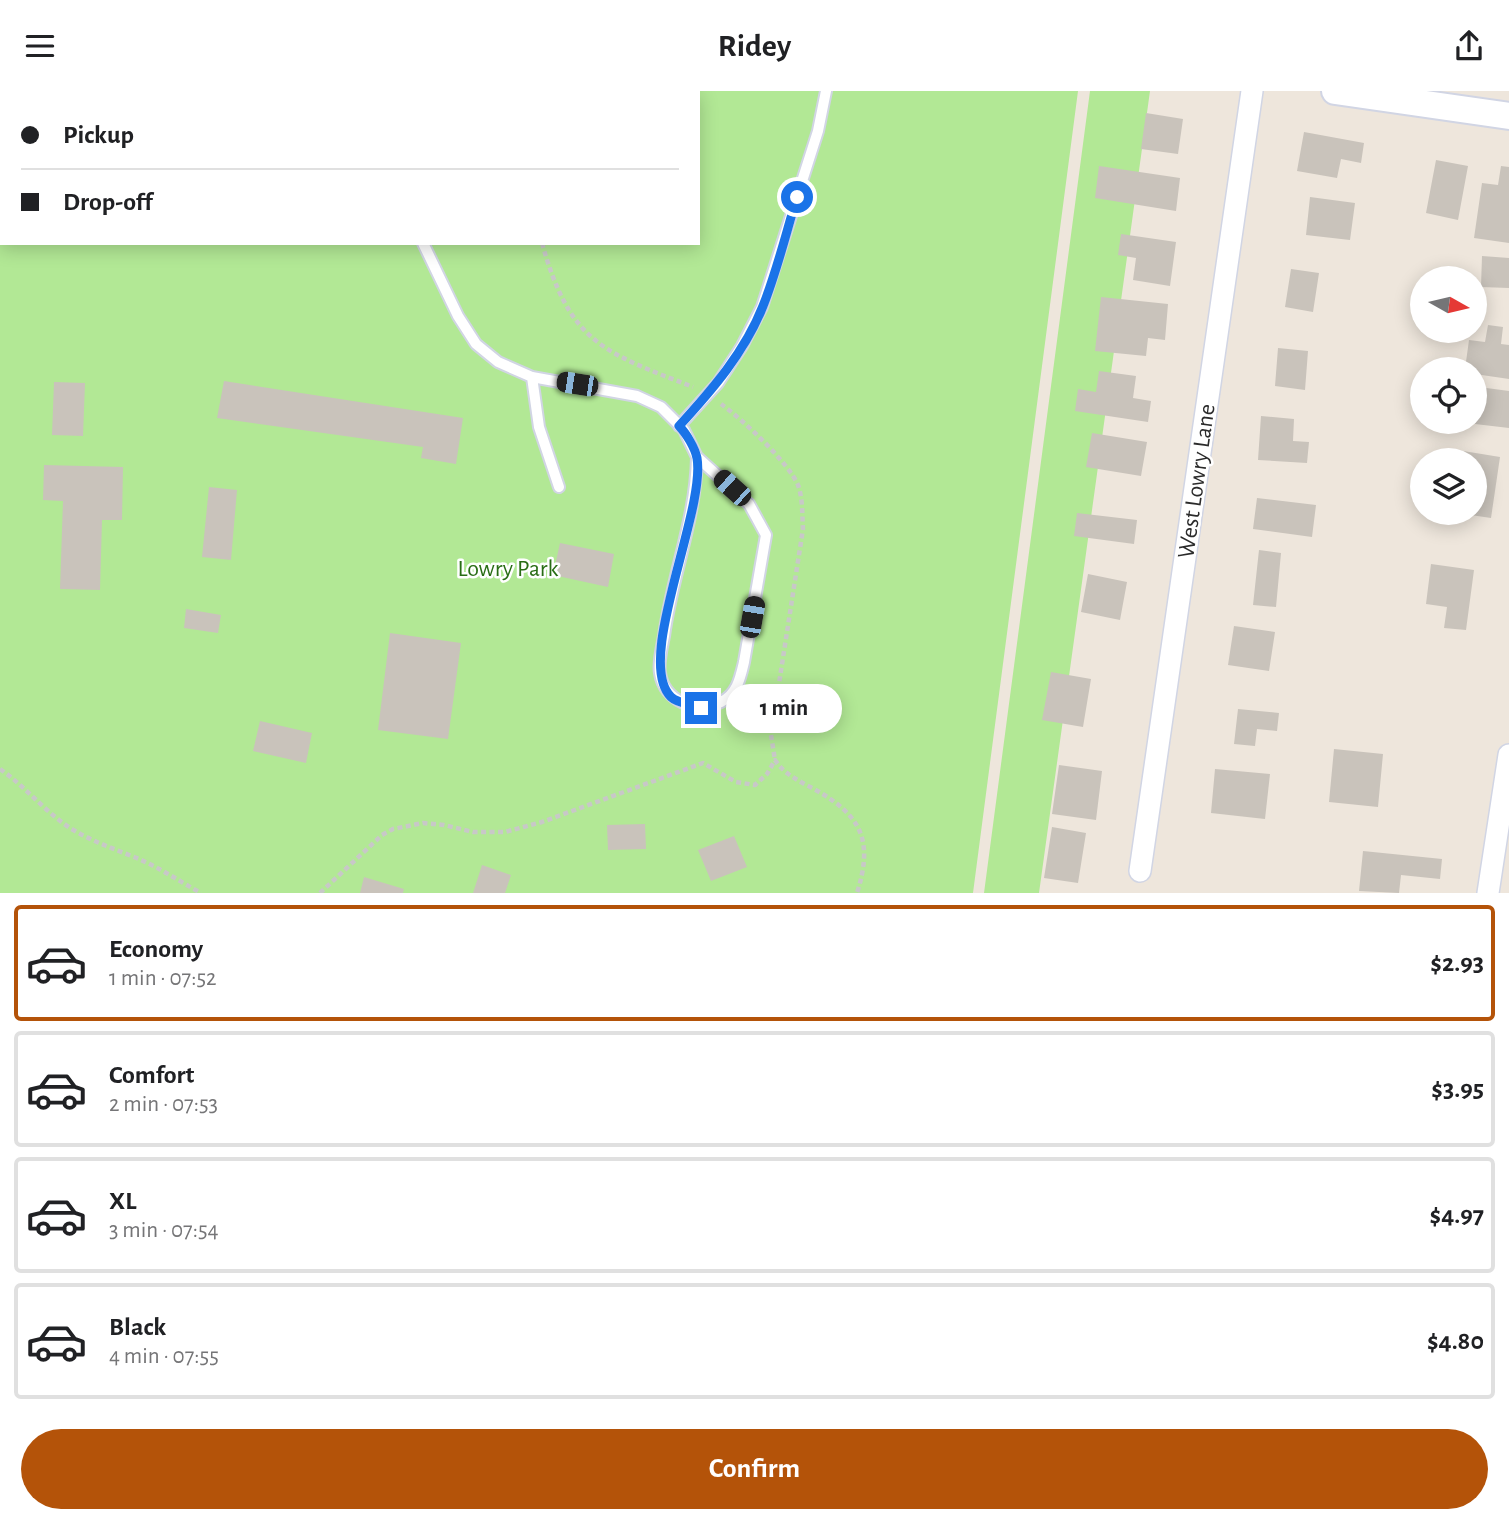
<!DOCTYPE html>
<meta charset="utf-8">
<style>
body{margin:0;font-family:"Alegreya Sans",sans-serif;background:#f6f6f6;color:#202124;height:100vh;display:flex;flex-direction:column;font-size:26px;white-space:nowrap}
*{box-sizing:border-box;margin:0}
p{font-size:23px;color:#757577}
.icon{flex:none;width:38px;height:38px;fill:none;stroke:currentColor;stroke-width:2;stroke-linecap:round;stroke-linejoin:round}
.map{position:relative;height:802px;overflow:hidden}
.panel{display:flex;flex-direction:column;background:#fff;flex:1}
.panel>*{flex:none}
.guide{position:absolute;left:0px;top:0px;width:700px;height:154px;box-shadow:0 4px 18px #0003;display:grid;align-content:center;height:154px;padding:0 21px;background:#fff}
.needle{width:46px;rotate:98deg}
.buttons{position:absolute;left:1410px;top:175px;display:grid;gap:14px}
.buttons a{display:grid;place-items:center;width:77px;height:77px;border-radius:50%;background:#fff;box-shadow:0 4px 18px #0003;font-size:35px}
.end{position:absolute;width:32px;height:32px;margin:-16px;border:9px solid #1a73e8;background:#fff;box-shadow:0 0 0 4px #fff}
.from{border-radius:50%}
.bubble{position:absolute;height:49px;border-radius:24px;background:#fff;box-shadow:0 4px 18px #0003;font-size:23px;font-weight:700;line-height:49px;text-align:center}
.car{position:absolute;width:21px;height:42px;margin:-21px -10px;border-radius:9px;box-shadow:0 0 5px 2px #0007;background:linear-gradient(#222 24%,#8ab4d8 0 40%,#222 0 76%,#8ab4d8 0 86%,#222 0)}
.guide b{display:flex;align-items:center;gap:24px;height:66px;font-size:26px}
.guide b+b{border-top:2px solid #e0e0e0}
.guide i{width:18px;height:18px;background:#202124}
ul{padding:12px 0 0;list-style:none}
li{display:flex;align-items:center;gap:21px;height:116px;margin:0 14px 10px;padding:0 7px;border:4px solid #e0e0e0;border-radius:7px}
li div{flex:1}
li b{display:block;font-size:26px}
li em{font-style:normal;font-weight:700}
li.active{border-color:#b45309}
li>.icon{width:63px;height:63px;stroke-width:1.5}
.button{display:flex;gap:14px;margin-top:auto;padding:14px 21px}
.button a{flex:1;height:80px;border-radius:42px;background:#b45309;color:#fff;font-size:28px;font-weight:700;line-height:80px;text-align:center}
header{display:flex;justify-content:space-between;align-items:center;height:91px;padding:0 21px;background:#fff;font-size:32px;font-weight:700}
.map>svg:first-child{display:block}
.green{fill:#b2e895;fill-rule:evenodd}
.building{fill:#c9c3bb}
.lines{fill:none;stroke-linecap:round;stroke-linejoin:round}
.service-casing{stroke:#d1d5e4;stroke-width:14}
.minor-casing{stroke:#d1d5e4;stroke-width:24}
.tertiary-casing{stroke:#d1d5e4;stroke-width:30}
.path{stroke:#c8c8c8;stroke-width:4.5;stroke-dasharray:5 3.5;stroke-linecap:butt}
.service{stroke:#fff;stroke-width:10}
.minor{stroke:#fff;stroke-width:21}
.tertiary{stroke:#fff;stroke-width:26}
.route{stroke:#1a73e8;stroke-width:9}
.labels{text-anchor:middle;stroke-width:5;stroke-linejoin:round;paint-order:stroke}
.street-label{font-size:24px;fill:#2b2b2b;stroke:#fff}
.park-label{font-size:24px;fill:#296d15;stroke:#fff}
</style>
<header><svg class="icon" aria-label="menu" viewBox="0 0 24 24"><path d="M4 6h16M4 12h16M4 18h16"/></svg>Ridey<svg class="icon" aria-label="share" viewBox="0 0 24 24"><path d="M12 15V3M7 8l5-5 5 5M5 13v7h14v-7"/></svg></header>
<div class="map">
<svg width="1509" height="802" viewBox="0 0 1509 802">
<rect width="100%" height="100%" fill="#eee6dc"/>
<path class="green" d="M0 0H1078L973 802H0ZM2 2H698V152H2Z
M1090 0H1150L1039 802H984Z"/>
<path class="building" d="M1146 22 1183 28 1178 63 1141 58Z
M1304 41 1364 52 1361 72 1341 68 1337 87 1297 80Z
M1436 69 1468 75 1458 129 1426 122Z
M1099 75 1180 87 1176 120 1095 107Z
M1501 75 1509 76V152L1474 147 1482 92 1498 94Z
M1310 106 1355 112 1350 149 1306 144Z
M1121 143 1176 151 1170 195 1133 189 1136 167 1118 164Z
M1482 165 1509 167V197L1481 196Z
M1291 178 1319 182 1313 221 1285 216Z
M1101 206 1168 213 1165 249 1148 247 1146 265 1095 260Z
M1488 234 1503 236 1501 253 1509 254V288L1475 283V278H1465L1469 249 1485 251Z
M1278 257 1308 260 1305 299 1275 295Z
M1099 280 1136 285 1133 307 1151 310 1148 331 1075 320 1078 298 1096 301Z
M224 290 463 327 456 373 421 367 423 356 217 327Z
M54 291 85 292 83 345 52 344Z
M1479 296 1509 300V337L1475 333Z
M1261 325 1294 328 1293 350 1309 351 1307 372 1258 369Z
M1092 342 1147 351 1141 385 1086 376Z
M1451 358 1500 366 1491 427 1464 423 1475 422V369H1450Z
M44 374 123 376 122 429H102L100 499 60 498 63 410 43 409Z
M209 396 237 399 231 469 202 466Z
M1257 407 1316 414 1312 446 1253 438Z
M1077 422 1137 429 1134 453 1074 445Z
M560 452 614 463 608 496 553 484Z
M1259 459 1281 462 1276 516 1253 514Z
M1431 473 1474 479 1466 539 1444 537 1447 516 1426 513Z
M1088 483 1127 491 1120 529 1081 521Z
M186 518 221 524 218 542 184 537Z
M1234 535 1275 541 1269 580 1228 574Z
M390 542 461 552 448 648 378 639Z
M1051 581 1091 588 1083 636 1042 629Z
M1238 618 1279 622 1277 640 1257 638 1255 655 1234 653Z
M260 630 312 642 306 672 253 660Z
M1334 658 1383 663 1378 716 1329 711Z
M1059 674 1102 680 1096 729 1052 723Z
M1215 678 1270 683 1265 728 1211 722Z
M645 733 646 758 608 759 607 734Z
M1052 736 1086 742 1078 792 1044 787Z
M734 745 747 776 711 790 698 759Z
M1363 760 1442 768 1440 788 1401 784 1399 802 1359 800Z
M482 774 511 784 505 802H473Z
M364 786 404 798 403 802H360Z"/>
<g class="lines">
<g class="service-casing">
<path id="service" d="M380 0V2
M423 152 458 225 476 253 498 271 532 286 637 305 661 316 684 339 697 366 749 413 766 444 744 571C740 588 737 603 721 611 696 623 664 610 660 582 658 571 662 556 664 545 672 485 696 427 697 366
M532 286 539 336 559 396
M679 335 718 292 742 255 762 216 818 40 826 0"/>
</g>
<g class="minor-casing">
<path id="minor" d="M1140 780 1252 0
M1488 802 1509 664"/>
</g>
<g class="tertiary-casing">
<path id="tertiary" d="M1335 0 1509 25"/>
</g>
<path class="path" d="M513 0V2
M542 152C570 252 603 261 693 296
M721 313C741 327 789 372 798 394 803 408 802 423 803 438L771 644 775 669
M0 678C26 696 43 719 70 737 91 750 112 757 134 766 157 775 179 790 201 802
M320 802 382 744 393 738 423 732 444 734 473 741H505L542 731 703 672 736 691 755 694 767 683 775 669C784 683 799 690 814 698 861 724 874 749 857 802"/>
<use href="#service" class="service"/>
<use href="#minor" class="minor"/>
<use href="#tertiary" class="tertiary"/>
</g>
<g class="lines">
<path class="route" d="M701 617C692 614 677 612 671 606 634 570 706 420 697 367 695 357 686 342 679 335 712 299 745 261 763 215 777 180 786 142 797 106"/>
</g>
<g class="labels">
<g class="street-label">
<text transform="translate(1196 390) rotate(-82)" y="8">West Lowry Lane</text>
</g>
<g class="park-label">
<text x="508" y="485">Lowry Park</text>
</g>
</g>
</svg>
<div class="buttons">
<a><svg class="needle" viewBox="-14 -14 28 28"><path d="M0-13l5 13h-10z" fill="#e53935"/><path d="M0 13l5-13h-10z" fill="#757577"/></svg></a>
<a><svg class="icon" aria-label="locate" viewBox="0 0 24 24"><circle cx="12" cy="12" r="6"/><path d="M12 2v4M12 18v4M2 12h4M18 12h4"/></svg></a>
<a><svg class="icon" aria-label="layers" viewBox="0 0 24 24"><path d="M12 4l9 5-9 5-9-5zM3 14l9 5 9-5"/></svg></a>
</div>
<i class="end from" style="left:797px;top:106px"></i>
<i class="end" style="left:701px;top:617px"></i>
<div class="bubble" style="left:726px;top:593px;width:116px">1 min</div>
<i class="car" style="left:577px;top:293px;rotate:279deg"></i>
<i class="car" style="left:732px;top:397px;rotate:312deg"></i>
<i class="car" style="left:752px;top:526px;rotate:10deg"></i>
<div class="guide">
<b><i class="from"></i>Pickup</b>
<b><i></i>Drop-off</b>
</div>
</div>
<section class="panel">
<ul>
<li class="active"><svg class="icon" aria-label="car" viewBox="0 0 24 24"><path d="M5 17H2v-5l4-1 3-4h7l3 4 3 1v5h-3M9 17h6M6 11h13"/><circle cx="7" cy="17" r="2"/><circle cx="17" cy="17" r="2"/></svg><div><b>Economy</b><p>1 min · 07:52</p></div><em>$2.93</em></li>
<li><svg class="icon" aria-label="car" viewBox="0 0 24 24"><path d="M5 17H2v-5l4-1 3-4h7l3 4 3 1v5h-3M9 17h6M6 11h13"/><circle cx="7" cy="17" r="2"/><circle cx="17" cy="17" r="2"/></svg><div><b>Comfort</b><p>2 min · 07:53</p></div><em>$3.95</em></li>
<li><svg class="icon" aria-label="car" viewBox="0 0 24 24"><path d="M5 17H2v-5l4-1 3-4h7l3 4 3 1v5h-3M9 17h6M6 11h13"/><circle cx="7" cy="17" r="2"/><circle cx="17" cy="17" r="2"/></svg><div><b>XL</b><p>3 min · 07:54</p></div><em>$4.97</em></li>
<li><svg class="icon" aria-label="car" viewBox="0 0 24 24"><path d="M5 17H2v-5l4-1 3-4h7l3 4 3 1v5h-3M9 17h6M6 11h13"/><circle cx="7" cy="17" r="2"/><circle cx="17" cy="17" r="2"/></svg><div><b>Black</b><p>4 min · 07:55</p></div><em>$4.80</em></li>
</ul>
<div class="button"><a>Confirm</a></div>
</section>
